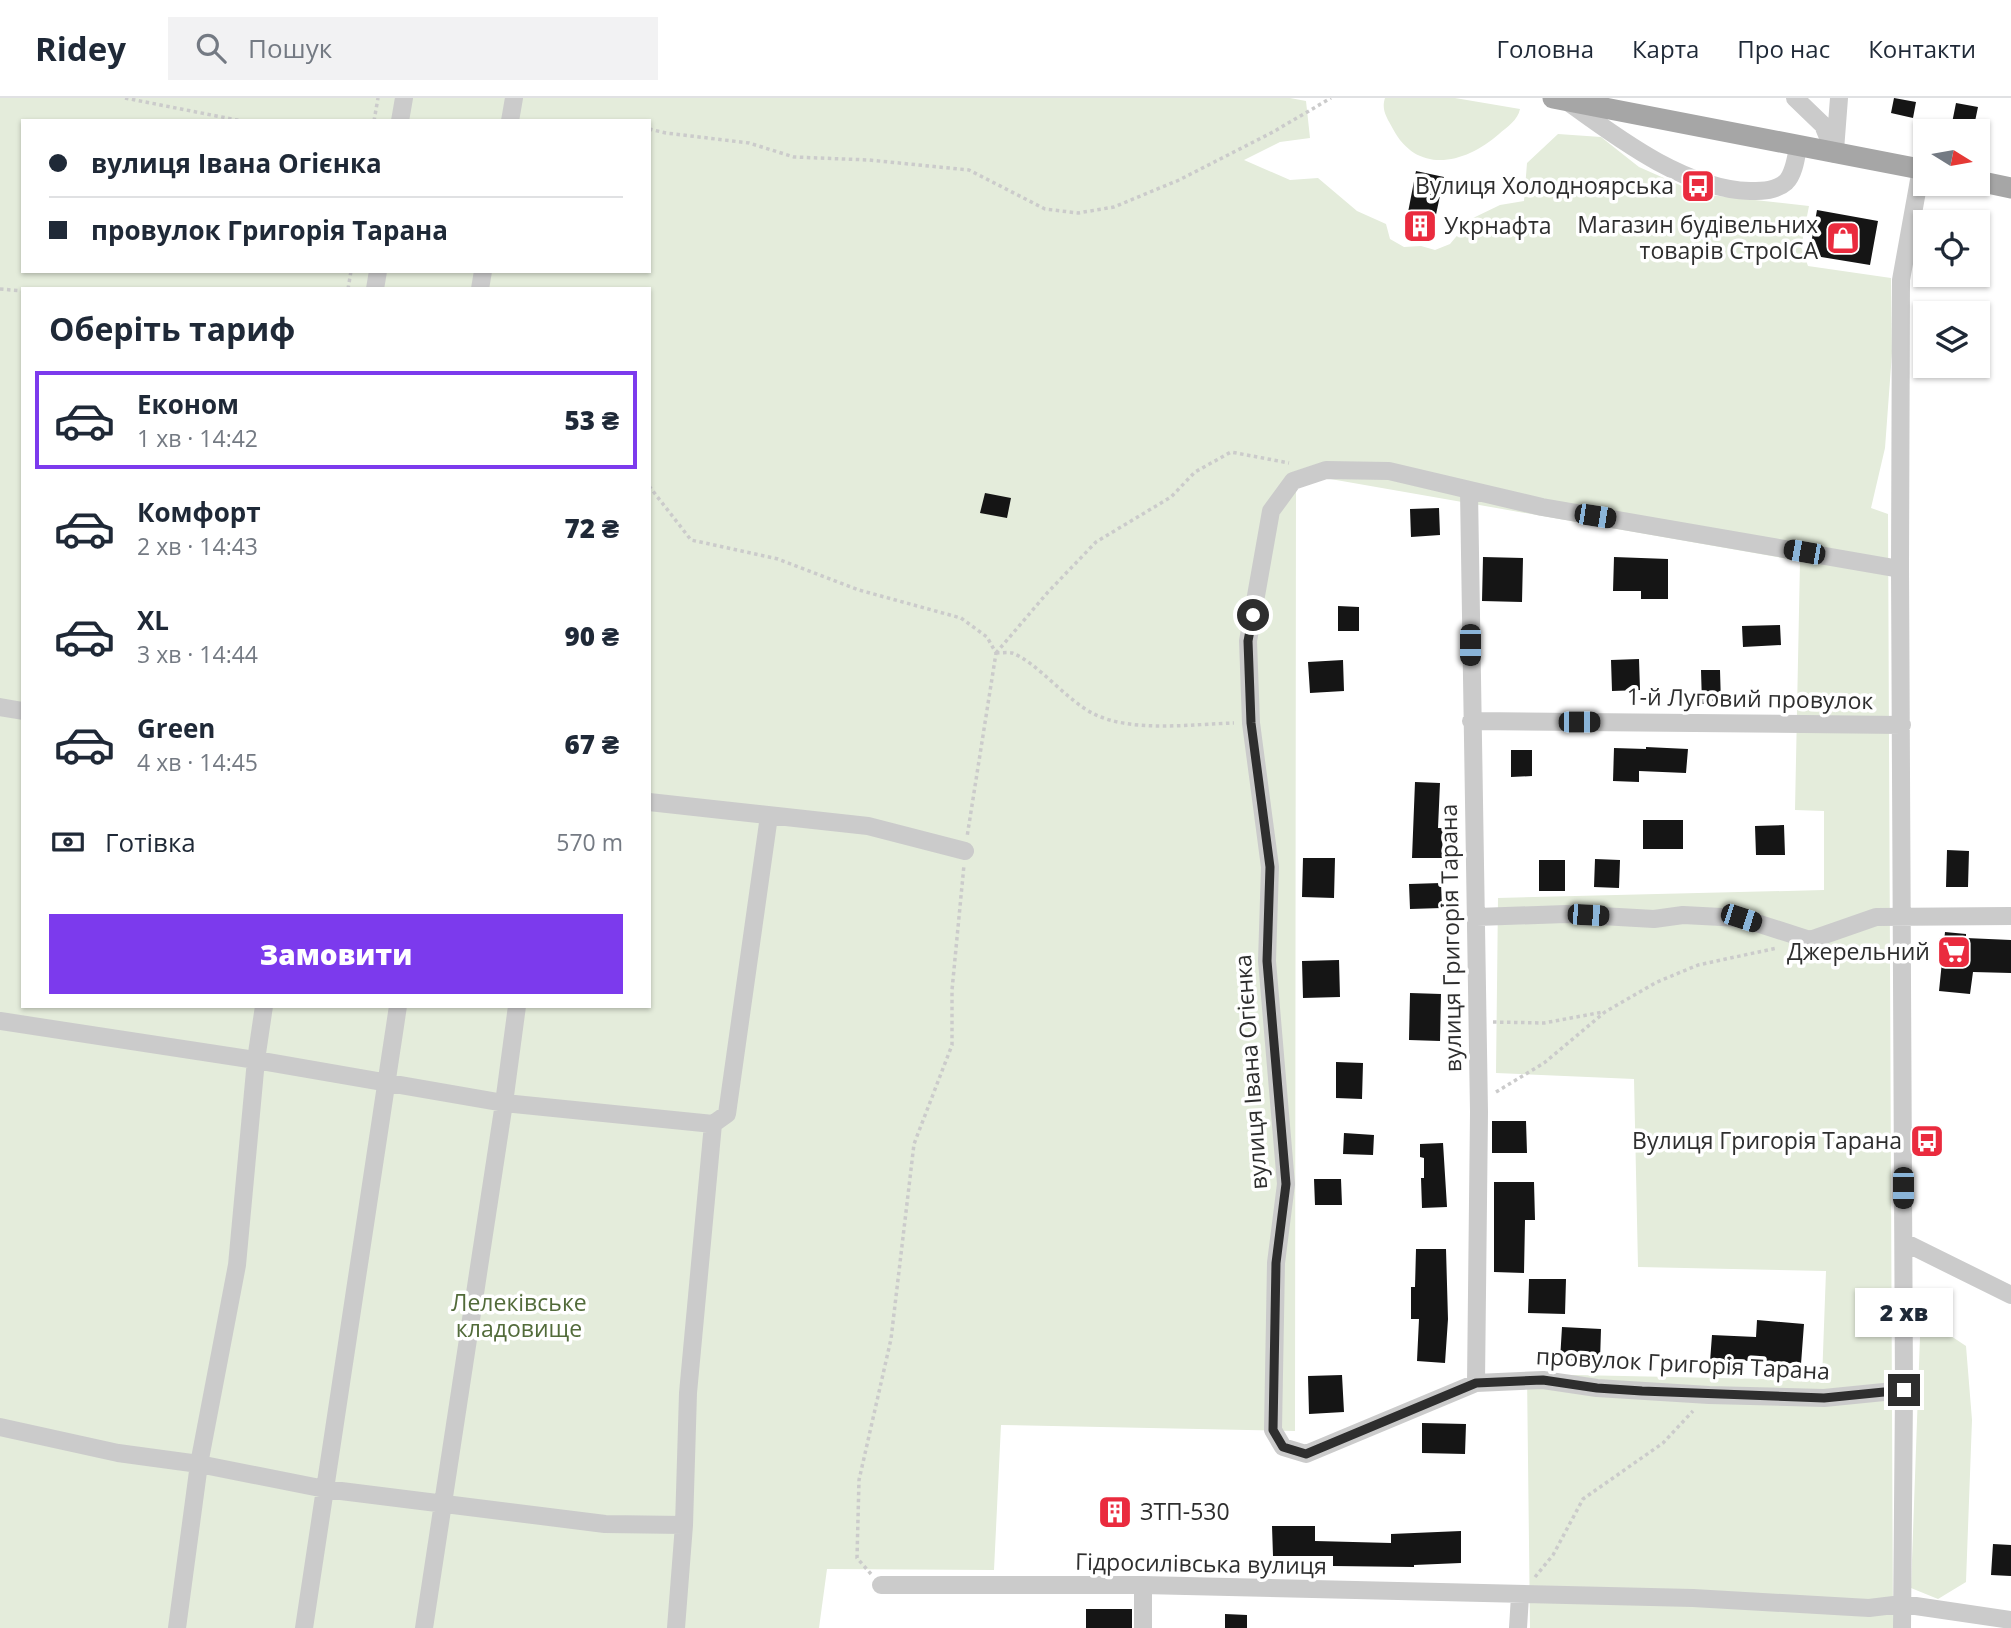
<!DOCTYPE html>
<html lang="uk">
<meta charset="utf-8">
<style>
body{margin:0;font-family:"Open Sans",sans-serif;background:#f2f2f3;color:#1f2937;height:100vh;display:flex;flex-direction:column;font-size:26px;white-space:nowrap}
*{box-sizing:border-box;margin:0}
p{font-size:23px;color:#747a83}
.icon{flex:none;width:38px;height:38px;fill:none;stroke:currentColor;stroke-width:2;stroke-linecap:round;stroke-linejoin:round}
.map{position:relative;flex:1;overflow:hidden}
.sheet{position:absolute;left:21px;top:189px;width:630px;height:721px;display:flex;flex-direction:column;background:#fff;border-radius:0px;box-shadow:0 2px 5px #0004}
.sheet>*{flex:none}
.top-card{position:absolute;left:21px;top:21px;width:630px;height:154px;border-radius:0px;box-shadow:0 2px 5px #0004;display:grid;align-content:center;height:154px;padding:0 28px;background:#fff}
.needle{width:46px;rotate:101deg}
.buttons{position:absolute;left:1913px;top:21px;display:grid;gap:14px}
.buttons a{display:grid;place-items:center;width:77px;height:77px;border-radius:0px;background:#fff;box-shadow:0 2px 5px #0004;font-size:35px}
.end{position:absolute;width:32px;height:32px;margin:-16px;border:9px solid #2e2e2e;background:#fff;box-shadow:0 0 0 4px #fff}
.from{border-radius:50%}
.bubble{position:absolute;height:49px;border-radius:0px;background:#fff;box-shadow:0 2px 5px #0004;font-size:23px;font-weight:800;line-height:49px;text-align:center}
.car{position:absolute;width:21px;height:42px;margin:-21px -10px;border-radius:9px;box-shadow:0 0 5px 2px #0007;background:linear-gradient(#222 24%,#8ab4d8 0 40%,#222 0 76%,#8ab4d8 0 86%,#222 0)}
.top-card b{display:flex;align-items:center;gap:24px;height:66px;font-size:26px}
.top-card b+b{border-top:2px solid #e0e1e3}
.top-card i{width:18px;height:18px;background:#1f2937}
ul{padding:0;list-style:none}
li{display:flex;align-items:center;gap:21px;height:98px;margin:0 14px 10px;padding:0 14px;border:4px solid transparent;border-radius:0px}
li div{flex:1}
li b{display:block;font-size:26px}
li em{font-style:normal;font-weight:800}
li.current{border-color:#7c3aed}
li>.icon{width:63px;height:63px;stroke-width:1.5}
h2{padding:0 28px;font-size:32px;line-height:84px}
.pay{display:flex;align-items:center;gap:18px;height:77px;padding:0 28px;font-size:26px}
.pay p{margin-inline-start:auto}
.action{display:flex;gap:14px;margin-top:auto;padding:14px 28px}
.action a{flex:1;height:80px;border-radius:0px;background:#7c3aed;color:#fff;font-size:28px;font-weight:800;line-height:80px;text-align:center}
header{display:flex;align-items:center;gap:42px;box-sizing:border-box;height:98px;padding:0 35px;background:#fff;border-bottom:2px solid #e0e1e3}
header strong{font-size:33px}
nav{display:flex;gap:38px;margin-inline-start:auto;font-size:24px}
.search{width:490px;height:63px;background:#f2f2f3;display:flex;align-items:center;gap:18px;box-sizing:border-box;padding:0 24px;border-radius:0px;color:#747a83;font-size:26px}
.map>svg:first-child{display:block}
.green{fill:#e4ecdb;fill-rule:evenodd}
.building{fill:#151515}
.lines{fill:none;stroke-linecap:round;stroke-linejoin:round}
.path{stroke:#cbcbcb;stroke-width:3.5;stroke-dasharray:3.5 3.5;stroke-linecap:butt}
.minor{stroke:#cbcbcb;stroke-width:18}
.major{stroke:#a6a6a6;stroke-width:21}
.route{stroke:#2e2e2e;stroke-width:9}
.labels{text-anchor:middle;stroke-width:7;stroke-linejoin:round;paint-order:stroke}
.poi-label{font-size:23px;fill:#2e2e2e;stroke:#fff;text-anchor:end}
.street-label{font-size:23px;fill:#2e2e2e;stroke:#fff}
.park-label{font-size:23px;fill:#526b3a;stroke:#fff}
</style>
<header>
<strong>Ridey</strong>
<div class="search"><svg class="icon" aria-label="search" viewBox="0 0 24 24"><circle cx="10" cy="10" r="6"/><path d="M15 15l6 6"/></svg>Пошук</div>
<nav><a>Головна</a><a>Карта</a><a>Про нас</a><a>Контакти</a></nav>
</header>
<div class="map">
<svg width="2011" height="1530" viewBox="0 0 2011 1530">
<rect width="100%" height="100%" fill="#fff"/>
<path class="green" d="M0 0H1290L1306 3 1310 40 1280 44 1244 62 1290 82 1318 80 1357 113 1386 126 1390 141 1404 149 1421 148 1435 152 1450 146 1471 121 1500 107 1524 103 1527 65 1558 36 1601 39 1639 69 1700 96 1809 108 1801 149 1808 168 1891 180 1892 255 1885 350 1871 410 1888 416 1893 1530H1530L1527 1276 1822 1282 1826 1173 1638 1169 1634 981 1496 975 1498 800 1824 792V713L1795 712 1800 463 1296 375 1295 1333 1001 1327 994 1472 827 1471 819 1530H0ZM23 23H649V173H23ZM23 191H649V908H23Z
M1385 0H1455L1520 11C1518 22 1507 29 1499 36 1466 65 1418 78 1393 31 1387 20 1381 12 1385 0Z
M1926 1220H1936L1948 1236 1966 1248 1972 1322 1966 1484 1938 1501 1911 1490 1920 1239Z"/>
<path class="building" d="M1894 0 1916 4 1913 20 1891 15Z
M1956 5 1978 9 1973 33 1951 30Z
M1416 73 1444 79 1431 140 1404 135Z
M1817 112 1878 123 1870 167 1809 157Z
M985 395 1011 400 1007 420 980 415Z
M1439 410 1440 437 1411 439 1410 411Z
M1483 459 1523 460 1522 504 1482 503Z
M1614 459 1668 461V501H1641V493H1613Z
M1338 508 1359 509V533H1338Z
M1780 527 1781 547 1743 549 1742 528Z
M1639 561 1640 592 1612 593 1611 562Z
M1343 562 1344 593 1310 595 1308 564Z
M1701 572H1720L1721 606H1702Z
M1646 649 1688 651 1686 675 1639 673V684L1613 683 1614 650 1646 651Z
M1511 652H1532V678L1511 679Z
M1415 684 1440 685 1438 730H1443L1442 760H1412Z
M1643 722H1683V751H1643Z
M1784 727 1785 757H1756L1755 728Z
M1947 752 1969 753 1968 789H1946Z
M1303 760H1335L1334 800 1302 799Z
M1595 761 1620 762 1619 790 1594 789Z
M1539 762H1565V793H1539Z
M1441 785 1442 810 1410 811 1409 786Z
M1945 834 1966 836V840L2011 842V875L1973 874 1970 896 1939 893Z
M1339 862 1340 899 1303 900 1302 863Z
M1410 895 1441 896 1440 943 1409 942Z
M1336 964 1363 965 1362 1001 1336 1000Z
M1492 1023H1526L1527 1055H1492Z
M1344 1035 1374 1037 1373 1057 1343 1056Z
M1443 1045 1447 1109 1422 1110 1421 1080H1424V1060L1420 1059V1046Z
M1314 1081H1341L1342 1107H1315Z
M1494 1084H1534L1535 1122H1525L1524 1175 1494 1174Z
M1416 1151H1446L1448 1221 1445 1265 1417 1263 1419 1221H1411V1189H1415Z
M1529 1181H1566L1565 1216 1528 1215Z
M1757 1222 1804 1226 1801 1266 1732 1262V1266L1710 1264 1712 1237 1756 1239Z
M1562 1229 1601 1231 1600 1263 1560 1262Z
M1342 1277 1344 1314 1309 1316 1308 1278Z
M1422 1325 1466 1326 1465 1356 1422 1355Z
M1108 1402H1123L1122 1425H1108Z
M1272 1428H1315V1443L1391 1445V1436L1461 1433V1465L1414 1467V1469L1333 1468V1458H1273Z
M1993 1446 2011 1447V1478L1991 1477Z
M1086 1511H1132V1530H1086Z
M1225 1516 1247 1517V1530H1225Z"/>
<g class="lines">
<path class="path" d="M125 0 242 23
M374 23 378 0
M649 31 666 35 749 45 794 59 869 62 969 72 1045 111 1078 115 1114 109 1179 82 1273 34 1331 0
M0 191 23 193
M348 191 351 173
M649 388 691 442 778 461 859 492 961 520 987 539 996 555 967 739
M996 555 1048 494 1096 444 1171 399 1195 374 1231 354 1289 365
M996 555C1000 555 1007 554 1012 555 1037 564 1067 603 1094 616 1132 635 1193 626 1234 625
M1493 924 1544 925 1603 914
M1496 994 1544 965 1605 914 1657 884 1698 867 1777 850
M871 1476 857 1460 859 1382 891 1241 914 1046 952 947V892L964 767
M1535 1479 1553 1457 1583 1401 1663 1345 1693 1313"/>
<path class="minor" d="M1795 0 1823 27 1835 56
M1568 4C1619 41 1685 91 1750 93 1763 93 1776 93 1786 84 1794 76 1796 60 1798 49
M400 23 404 0
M510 23 514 0
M1835 52 1839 0
M375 191 378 173
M480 191 483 173
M1469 393 1479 1014 1476 1285
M1900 471 1542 409 1389 373 1326 372 1293 383 1271 413 1248 543 1251 625 1270 769 1267 863 1286 1086 1276 1165 1273 1332 1283 1349 1306 1356 1476 1285 1543 1282 1597 1290 1709 1297 1824 1300 1904 1292
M0 609 23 613
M1471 623 1902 627
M649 704 868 728 965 753
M1477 819 1566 816 1654 821 1683 817 1741 820 1810 842 1876 819 2011 818
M0 923 256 962 504 1005 713 1026
M1904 1144 2011 1197
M0 1329 118 1355 199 1366 325 1391 605 1426 684 1427
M881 1487H1143L1693 1500 1869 1510 1902 1506 2011 1522
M1143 1487V1530
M177 1530 199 1366 237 1167 256 962 264 908
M304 1530 398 908
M424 1530 504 1005 517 908
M676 1530 684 1427 688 1295 713 1026 727 1016 769 718
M1518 1530 1520 1498
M1902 1530 1904 1292 1900 471 1901 182 1921 71"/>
<path class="major" d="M1553 0 1925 72
M1978 83 2011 90"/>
</g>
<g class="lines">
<path class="route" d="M1253 517 1248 543 1251 625 1270 769 1267 863 1286 1086 1276 1165 1273 1332 1283 1349 1306 1356 1476 1285 1543 1282 1597 1290 1642 1293 1824 1300 1904 1292"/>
</g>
<defs>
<g id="bus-square" transform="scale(1.75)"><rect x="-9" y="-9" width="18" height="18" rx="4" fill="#ea2b3e" stroke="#fff"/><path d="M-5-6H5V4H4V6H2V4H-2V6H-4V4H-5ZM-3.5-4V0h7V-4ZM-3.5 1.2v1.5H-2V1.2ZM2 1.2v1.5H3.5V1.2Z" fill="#fff"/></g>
<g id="building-square" transform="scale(1.75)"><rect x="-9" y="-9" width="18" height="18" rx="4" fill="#ea2b3e" stroke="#fff"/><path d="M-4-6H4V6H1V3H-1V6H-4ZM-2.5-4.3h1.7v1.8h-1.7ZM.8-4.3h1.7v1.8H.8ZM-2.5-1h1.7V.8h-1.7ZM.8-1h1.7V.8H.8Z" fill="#fff"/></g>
<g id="shop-square" transform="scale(1.75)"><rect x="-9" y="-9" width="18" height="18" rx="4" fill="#ea2b3e" stroke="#fff"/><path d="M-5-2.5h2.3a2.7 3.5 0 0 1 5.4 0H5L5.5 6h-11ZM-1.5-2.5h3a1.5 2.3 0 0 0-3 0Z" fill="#fff"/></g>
<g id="supermarket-square" transform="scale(1.75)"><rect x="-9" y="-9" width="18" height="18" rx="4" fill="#ea2b3e" stroke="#fff"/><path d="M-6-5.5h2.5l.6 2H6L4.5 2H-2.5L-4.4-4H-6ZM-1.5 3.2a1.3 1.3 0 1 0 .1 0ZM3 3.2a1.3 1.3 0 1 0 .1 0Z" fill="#fff"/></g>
</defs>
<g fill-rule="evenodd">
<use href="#bus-square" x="1698" y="88"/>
<use href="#building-square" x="1420" y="128"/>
<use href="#shop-square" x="1843" y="140"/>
<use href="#supermarket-square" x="1954" y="854"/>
<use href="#bus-square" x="1927" y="1043"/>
<use href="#building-square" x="1115" y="1414"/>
</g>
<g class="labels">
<g class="poi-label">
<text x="1674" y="96">Вулиця Холодноярська</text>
<text x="1818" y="135">Магазин будівельних<tspan x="1818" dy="26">товарів СтроІСА</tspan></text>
<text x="1444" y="136" text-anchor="start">Укрнафта</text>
<text x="1930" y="862">Джерельний</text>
<text x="1902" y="1051">Вулиця Григорія Тарана</text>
<text x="1140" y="1422" text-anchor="start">ЗТП-530</text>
</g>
<g class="street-label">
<text transform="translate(1750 601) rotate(1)" y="8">1-й Луговий провулок</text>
<text transform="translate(1451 840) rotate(-91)" y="8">вулиця Григорія Тарана</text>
<text transform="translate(1251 974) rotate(-94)" y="8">вулиця Івана Огієнка</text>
<text transform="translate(1683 1266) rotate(3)" y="8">провулок Григорія Тарана</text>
<text transform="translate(1201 1466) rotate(1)" y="8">Гідросилівська вулиця</text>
</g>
<g class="park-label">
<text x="519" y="1213">Лелеківське<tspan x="519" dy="26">кладовище</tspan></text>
</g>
</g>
</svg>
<div class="buttons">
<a><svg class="needle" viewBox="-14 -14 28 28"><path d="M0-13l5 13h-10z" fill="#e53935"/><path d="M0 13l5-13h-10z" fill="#747a83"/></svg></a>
<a><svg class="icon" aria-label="locate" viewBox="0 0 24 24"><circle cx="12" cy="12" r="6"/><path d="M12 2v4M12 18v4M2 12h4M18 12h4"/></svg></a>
<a><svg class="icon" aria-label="layers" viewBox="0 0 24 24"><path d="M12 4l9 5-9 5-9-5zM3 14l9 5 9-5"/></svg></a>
</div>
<i class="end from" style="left:1253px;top:517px"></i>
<i class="end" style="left:1904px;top:1292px"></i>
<div class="bubble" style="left:1855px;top:1190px;width:98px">2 хв</div>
<i class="car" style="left:1595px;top:418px;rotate:99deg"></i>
<i class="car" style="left:1804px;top:454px;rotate:280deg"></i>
<i class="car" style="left:1470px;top:547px;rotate:180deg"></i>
<i class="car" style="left:1579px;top:624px;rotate:90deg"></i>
<i class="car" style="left:1588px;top:817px;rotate:93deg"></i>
<i class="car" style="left:1741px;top:820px;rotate:108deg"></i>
<i class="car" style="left:1903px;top:1090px;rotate:180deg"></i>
<div class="top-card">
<b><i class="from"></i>вулиця Івана Огієнка</b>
<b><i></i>провулок Григорія Тарана</b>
</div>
<section class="sheet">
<h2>Оберіть тариф</h2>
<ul>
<li class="current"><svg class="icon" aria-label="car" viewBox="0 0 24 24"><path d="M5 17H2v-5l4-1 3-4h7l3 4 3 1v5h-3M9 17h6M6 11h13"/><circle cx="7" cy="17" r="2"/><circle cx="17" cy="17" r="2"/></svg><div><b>Економ</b><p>1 хв · 14:42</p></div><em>53 ₴</em></li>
<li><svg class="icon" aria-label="car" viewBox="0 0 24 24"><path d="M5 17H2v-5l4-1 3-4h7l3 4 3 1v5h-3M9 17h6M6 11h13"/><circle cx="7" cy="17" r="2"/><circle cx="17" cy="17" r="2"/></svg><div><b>Комфорт</b><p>2 хв · 14:43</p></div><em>72 ₴</em></li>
<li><svg class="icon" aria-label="car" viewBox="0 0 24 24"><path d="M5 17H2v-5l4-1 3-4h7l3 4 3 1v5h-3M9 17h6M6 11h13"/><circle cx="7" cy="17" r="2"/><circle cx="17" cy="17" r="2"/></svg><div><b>XL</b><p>3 хв · 14:44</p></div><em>90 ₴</em></li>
<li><svg class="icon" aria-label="car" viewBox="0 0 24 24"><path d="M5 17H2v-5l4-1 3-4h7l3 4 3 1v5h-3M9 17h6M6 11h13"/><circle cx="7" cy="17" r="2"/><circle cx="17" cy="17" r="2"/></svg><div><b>Green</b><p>4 хв · 14:45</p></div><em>67 ₴</em></li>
</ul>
<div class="pay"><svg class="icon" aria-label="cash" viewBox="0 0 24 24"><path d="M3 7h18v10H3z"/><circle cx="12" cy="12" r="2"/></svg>Готівка<p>570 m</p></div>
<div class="action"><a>Замовити</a></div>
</section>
</div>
